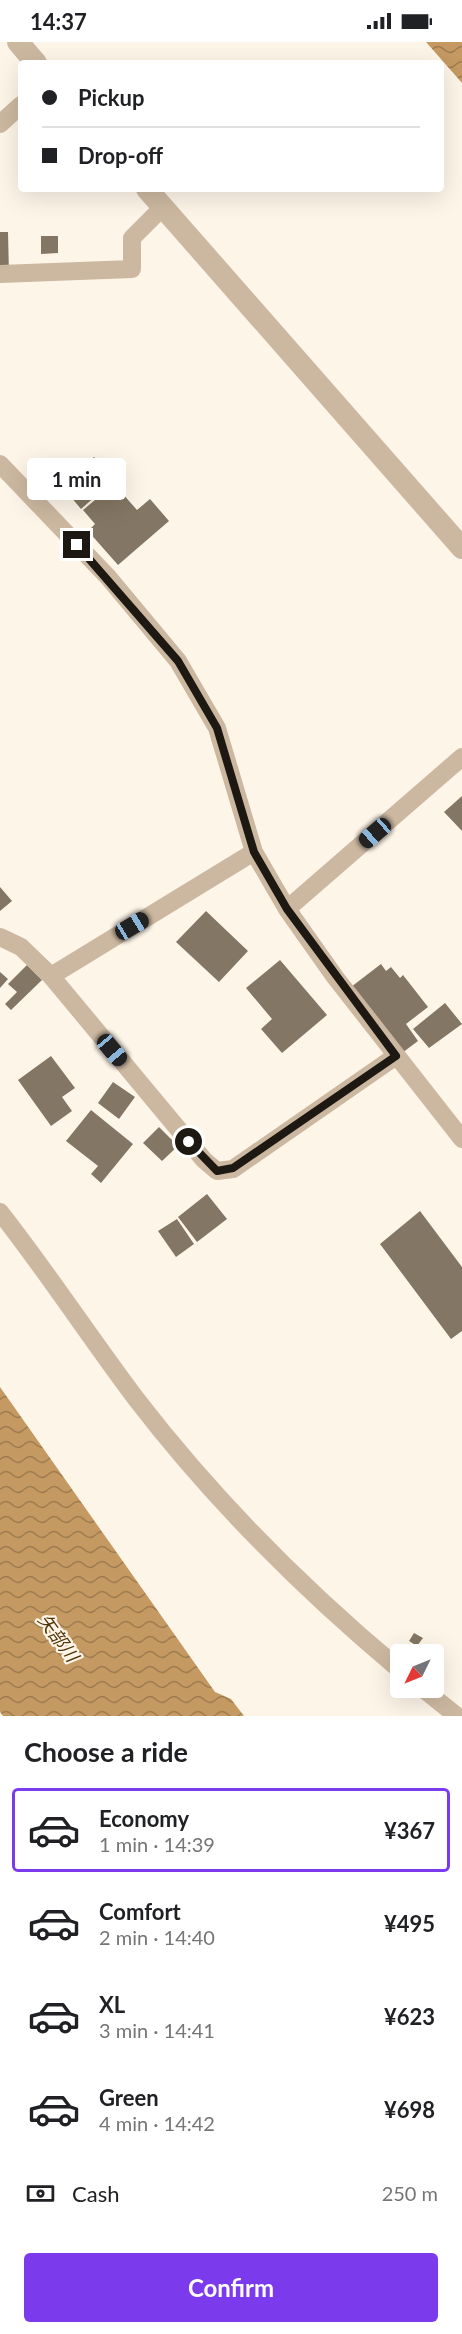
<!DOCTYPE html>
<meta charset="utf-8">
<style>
body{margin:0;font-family:Lato,"Noto Sans JP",sans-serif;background:#f2f2f2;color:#202124;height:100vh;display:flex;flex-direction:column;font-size:22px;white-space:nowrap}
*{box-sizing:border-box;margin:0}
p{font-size:20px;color:#757577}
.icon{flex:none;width:33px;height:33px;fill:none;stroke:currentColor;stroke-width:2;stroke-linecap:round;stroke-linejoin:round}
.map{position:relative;height:1674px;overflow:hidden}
.panel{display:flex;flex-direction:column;background:#fff;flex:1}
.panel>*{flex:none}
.hud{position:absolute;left:18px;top:18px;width:426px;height:132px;border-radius:6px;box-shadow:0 6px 24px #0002;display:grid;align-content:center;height:132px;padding:0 24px;background:#fff}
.needle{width:39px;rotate:227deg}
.tools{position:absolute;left:390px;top:1602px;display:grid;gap:12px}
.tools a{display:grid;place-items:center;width:54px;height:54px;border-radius:6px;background:#fff;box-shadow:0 6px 24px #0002;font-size:30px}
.end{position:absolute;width:27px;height:27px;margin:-14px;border:8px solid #1d1811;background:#fff;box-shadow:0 0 0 3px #fff}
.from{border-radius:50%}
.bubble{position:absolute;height:42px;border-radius:6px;background:#fff;box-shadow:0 6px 24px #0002;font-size:20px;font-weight:700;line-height:42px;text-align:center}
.car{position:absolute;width:18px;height:36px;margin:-18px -9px;border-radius:8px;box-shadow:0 0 4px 2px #0007;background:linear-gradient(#222 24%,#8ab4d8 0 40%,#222 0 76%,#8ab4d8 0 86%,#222 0)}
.hud b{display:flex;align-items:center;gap:21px;height:57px;font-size:22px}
.hud b+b{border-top:2px solid #e0e0e0}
.hud i{width:15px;height:15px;background:#202124}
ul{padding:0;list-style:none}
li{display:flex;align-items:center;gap:18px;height:84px;margin:0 12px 9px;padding:0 12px;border:3px solid transparent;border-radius:6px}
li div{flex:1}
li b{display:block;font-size:22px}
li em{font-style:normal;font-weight:700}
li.current{border-color:#7c3aed}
li>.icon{width:54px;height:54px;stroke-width:1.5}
h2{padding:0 24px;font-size:27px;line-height:72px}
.pay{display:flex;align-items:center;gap:15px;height:66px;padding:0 24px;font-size:22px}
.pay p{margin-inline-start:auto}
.button{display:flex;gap:12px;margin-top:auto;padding:12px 24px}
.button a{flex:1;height:69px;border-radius:6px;background:#7c3aed;color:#fff;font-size:24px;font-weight:700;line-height:69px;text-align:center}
.status{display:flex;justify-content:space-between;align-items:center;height:42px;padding:0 30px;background:#fff;direction:ltr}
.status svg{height:16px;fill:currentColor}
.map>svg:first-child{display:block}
.water{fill:url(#water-waves)}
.building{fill:#847664}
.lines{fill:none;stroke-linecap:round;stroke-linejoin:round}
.minor{stroke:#ccb8a0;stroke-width:18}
.tertiary{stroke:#ccb8a0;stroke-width:22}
.route{stroke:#1d1811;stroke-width:8}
.labels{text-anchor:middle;stroke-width:4.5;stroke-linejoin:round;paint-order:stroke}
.water-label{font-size:18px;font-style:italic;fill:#523506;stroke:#fef5e9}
</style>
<div class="status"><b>14:37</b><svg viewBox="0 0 49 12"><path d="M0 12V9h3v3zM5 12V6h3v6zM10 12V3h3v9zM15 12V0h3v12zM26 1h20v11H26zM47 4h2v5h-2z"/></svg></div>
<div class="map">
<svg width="462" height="1674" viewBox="0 0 462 1674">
<defs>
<pattern id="water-waves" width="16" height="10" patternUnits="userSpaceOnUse" patternTransform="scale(1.5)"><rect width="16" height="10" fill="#c49962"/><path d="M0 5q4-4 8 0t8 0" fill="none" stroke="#9f7c4f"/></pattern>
</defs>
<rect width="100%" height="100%" fill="#fef5e9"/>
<path class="water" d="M426 0H462V41Z
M0 1345 215 1650 231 1657 244 1674H3L0 1670Z"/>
<path class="building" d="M0 190H8L9 232H0Z
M41 194H58V211L41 212Z
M94 415 114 438 81 467 60 442Z
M114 442 137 468 150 457 169 479 118 523 88 489 95 482 83 468Z
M462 754V789L444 770Z
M0 845 12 859 0 869Z
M206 869 248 909 219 940 176 900Z
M280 918 327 973 282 1011 261 987 272 977 246 946Z
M381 922 386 929 391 925 400 936 403 933 428 965 406 982 418 999 402 1011 351 945Z
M27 923 42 938 11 968 5 962 17 950 8 942Z
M0 930 8 937 0 946Z
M445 961 462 982 429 1006 413 987Z
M51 1014 75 1046 62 1055 72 1069 51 1084 18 1038Z
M113 1040 135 1055 119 1077 98 1061Z
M91 1068 133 1102 101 1141 91 1132 98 1124 66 1099Z
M159 1085 178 1104 162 1119 143 1101Z
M207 1152 227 1177 197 1200 178 1175Z
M420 1169 462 1225V1289L451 1297 380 1202Z
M177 1177 194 1202 176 1215 158 1189Z
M414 1591 423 1596 417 1604 409 1599Z"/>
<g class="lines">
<path class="minor" d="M0 82 21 63
M0 232 132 227V196L163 165
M0 422 108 535 178 619 217 686 254 810 287 867 335 935 462 1097
M287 867 462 715
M0 895 21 905 51 934 254 810
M51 934 204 1118 217 1129 233 1127 396 1014
M0 1170C48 1231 90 1296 137 1358 214 1458 303 1547 400 1628
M422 1646 457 1674"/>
<path class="tertiary" d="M18 0 36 21
M147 147 462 506"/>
</g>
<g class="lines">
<path class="route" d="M77 503 178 619 217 686 254 810 287 867 396 1014 233 1126 217 1129 189 1100"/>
</g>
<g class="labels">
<g class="water-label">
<text transform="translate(58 1596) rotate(54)" y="6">矢部川</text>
</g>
</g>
</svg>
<div class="tools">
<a><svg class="needle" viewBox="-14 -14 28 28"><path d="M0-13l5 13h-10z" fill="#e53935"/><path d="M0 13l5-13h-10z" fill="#757577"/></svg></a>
</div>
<i class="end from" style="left:189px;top:1100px"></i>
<i class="end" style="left:77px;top:503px"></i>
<div class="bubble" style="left:27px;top:416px;width:99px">1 min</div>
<i class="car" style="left:375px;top:791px;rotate:229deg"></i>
<i class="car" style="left:132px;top:884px;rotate:59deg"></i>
<i class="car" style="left:112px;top:1008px;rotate:140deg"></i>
<div class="hud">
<b><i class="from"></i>Pickup</b>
<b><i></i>Drop-off</b>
</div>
</div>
<section class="panel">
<h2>Choose a ride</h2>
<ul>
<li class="current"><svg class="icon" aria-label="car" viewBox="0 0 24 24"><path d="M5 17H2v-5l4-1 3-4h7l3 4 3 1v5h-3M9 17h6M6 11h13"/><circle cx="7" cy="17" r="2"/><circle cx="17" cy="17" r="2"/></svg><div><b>Economy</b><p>1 min · 14:39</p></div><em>¥367</em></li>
<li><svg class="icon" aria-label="car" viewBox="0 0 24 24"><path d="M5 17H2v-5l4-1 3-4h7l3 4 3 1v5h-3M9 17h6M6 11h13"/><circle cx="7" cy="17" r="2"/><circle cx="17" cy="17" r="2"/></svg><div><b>Comfort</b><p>2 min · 14:40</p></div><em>¥495</em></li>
<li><svg class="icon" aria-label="car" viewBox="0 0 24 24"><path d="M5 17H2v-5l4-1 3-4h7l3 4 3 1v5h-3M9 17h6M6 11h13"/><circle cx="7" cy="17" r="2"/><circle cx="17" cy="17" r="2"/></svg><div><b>XL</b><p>3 min · 14:41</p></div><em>¥623</em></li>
<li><svg class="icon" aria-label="car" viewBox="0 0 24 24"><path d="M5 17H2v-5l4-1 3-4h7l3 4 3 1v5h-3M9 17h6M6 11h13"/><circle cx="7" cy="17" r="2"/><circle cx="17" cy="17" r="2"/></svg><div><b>Green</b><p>4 min · 14:42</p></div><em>¥698</em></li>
</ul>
<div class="pay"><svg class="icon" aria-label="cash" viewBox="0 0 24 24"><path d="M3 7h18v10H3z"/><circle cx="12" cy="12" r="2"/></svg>Cash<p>250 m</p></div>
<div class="button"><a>Confirm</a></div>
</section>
